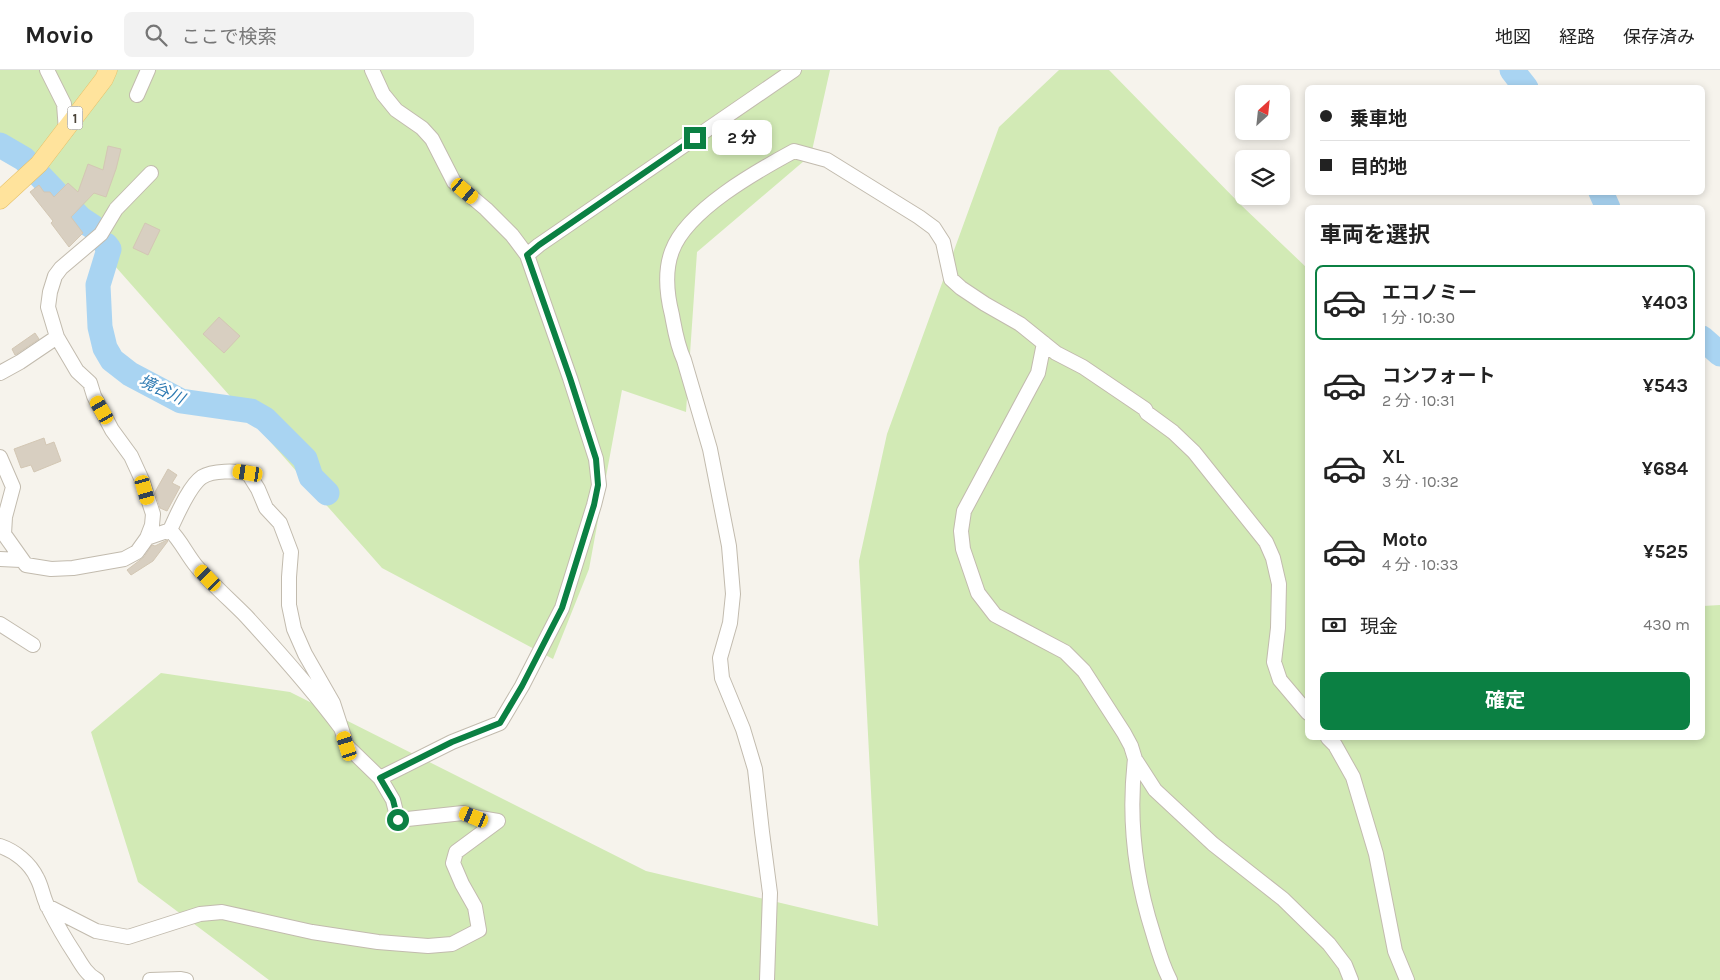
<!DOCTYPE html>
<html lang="ja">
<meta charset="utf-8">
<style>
body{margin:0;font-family:Karla,"Noto Sans JP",sans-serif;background:#f2f2f2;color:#222;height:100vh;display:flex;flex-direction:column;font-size:19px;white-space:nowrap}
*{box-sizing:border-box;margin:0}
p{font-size:16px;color:#767676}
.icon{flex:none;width:28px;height:28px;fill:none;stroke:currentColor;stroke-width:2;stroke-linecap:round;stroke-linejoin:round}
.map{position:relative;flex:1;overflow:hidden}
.details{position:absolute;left:1305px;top:135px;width:400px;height:535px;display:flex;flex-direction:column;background:#fff;border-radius:8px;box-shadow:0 2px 8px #0003}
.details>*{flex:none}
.top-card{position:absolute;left:1305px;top:15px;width:400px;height:110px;border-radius:8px;box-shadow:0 2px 8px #0003;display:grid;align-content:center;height:110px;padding:0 15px;background:#fff}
.needle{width:32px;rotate:27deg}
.controls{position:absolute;left:1235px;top:15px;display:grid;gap:10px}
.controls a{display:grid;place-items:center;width:55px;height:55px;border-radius:8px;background:#fff;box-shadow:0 2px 8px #0003;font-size:25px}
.end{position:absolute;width:22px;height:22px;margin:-11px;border:6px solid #0b8043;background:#fff;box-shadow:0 0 0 2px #fff}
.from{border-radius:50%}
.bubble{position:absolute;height:35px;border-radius:8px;background:#fff;box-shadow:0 2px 8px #0003;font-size:16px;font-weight:700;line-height:35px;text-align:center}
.car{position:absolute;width:15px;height:30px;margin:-15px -8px;border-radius:6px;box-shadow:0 0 4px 1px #0007;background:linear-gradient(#f5c518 24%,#345 0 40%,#f5c518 0 76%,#345 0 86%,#f5c518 0)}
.top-card b{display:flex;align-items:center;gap:18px;height:48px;font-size:19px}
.top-card b+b{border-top:1px solid #e0e0e0}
.top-card i{width:12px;height:12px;background:#222}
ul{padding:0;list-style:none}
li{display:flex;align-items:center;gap:15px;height:75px;margin:0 10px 8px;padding:0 5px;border:2px solid transparent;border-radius:8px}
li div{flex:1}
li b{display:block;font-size:19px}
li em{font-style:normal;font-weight:700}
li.current{border-color:#0b8043}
li>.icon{width:45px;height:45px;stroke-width:1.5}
h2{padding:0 15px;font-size:22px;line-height:60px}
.pay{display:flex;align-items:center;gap:12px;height:55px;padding:0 15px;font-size:19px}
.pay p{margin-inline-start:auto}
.cta{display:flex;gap:10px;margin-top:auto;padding:10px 15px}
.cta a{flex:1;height:58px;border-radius:8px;background:#0b8043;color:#fff;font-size:20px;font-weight:700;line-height:58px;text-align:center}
header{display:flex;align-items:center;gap:30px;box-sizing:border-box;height:70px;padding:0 25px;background:#fff;border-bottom:1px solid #e0e0e0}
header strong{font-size:24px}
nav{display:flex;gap:28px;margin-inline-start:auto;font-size:18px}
.search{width:350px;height:45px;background:#f2f2f2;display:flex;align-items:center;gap:12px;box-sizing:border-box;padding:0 18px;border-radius:8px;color:#767676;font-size:19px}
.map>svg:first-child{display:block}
.green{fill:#d2eab5}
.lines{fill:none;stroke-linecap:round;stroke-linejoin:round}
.river{stroke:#a9d4f2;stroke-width:25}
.building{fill:#d8cfc1;stroke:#d3c7b4}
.minor-casing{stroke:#c2bbae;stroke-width:16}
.major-casing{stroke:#e6c16a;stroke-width:19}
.minor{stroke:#fff;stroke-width:14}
.major{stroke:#ffe39c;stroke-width:18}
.route{stroke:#0b8043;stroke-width:6}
.labels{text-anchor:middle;stroke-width:5;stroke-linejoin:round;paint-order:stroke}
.shield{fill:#fff;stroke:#817c74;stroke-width:1}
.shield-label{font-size:14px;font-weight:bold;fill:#4b4439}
.water-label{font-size:16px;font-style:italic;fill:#2e7ab2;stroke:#fff}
</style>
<header>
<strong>Movio</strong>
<div class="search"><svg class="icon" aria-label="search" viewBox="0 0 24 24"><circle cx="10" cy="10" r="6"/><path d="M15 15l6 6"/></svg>ここで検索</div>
<nav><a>地図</a><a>経路</a><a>保存済み</a></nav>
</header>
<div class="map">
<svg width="1720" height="910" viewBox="0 0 1720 910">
<rect width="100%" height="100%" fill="#f6f3ec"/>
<path class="green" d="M0 0H830L811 85 697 182 686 342 622 320 589 499 553 589 382 498 0 66Z
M1059 0H1109L1242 136 1307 198 1308 668H1702L1703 536 1720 535V910H269L138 812 91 662 161 603 290 622 646 801 878 856 859 491 887 364 999 57Z"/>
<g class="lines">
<path class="river" d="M1512 0 1526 18
M0 75 24 89 81 149 93 157
M1601 122 1608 138
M106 175 109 179 98 215 100 257 105 278 112 290 130 304 181 331 251 341 265 349 305 389 311 407 327 423
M1702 268 1720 284"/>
</g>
<path class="building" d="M108 76 121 79 116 99 106 127 94 123 71 147 83 163 69 177 51 153 53 151 30 122 39 115 44 122H50L54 127 68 113 78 122 88 94 103 100Z
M145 153 160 160 148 185 133 178Z
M219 247 240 266 224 283 203 264Z
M35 263 39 269 15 285 12 279Z
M44 368 46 375 54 372 61 391 34 402 31 395 21 398 14 379Z
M168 399 177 405 172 413 180 417 167 441 160 438 155 422Z
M167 470 168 471 153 491 131 505 127 500 144 487 152 475 155 476Z"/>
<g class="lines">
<g class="minor-casing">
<path id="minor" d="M47 0 64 34 66 61
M137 25 148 0
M527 185 539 175 794 0
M1044 273 1038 303 964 441 961 461 963 479 978 523 995 545 1065 582 1084 601 1124 663 1131 676 1135 689 1155 720 1213 774 1283 829 1329 874 1345 895 1351 910
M0 303 20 292 57 267
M0 387 13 417 5 447 4 464 26 495 51 499 73 498 124 489 137 482 147 468 170 460C181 471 187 485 197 497 212 514 230 530 246 546 279 582 312 619 341 658
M170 460C177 445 189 416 202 407 213 400 236 401 248 403L258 419 266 438 280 453 291 482 289 507V535L294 559 305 584 333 633 347 676 380 708
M147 468 152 455 153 444 142 410 131 386 112 360 94 326 90 313 77 301 57 267 48 237 50 222 55 206 61 198 101 164 116 139 151 103
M0 489 21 490
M0 554 33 575
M1328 668 1335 675 1353 707 1376 784 1395 881 1407 910
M1135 689C1128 749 1135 807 1153 863 1158 880 1162 895 1170 910
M0 776C15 781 30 793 37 808 42 817 43 828 48 837 56 853 65 869 75 884 81 894 87 905 97 910
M47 836 96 861 128 867 200 844 222 842 312 862 378 872 428 876 452 874 479 860 475 837 462 814 453 793 456 782 498 751 474 747 463 743 398 750 393 730 380 708 452 672 500 653 522 616 562 538 594 435 599 415 596 389 570 308 527 185 512 165 486 139 454 112 432 69 422 58 396 40 383 24 372 0
M150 910 181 909 186 910
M767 910 770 823 762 762 755 699 743 659 722 608 720 588 730 553 733 524 729 476 710 379 684 290C677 275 675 261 672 245 667 225 664 202 672 181 687 140 757 101 794 81L827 90 919 147 934 158 943 172 951 209 961 218 985 234 1020 254 1056 283 1083 297 1145 339 1147 343 1173 362 1194 382 1266 472 1273 488 1279 514 1278 558 1274 592 1280 610 1308 643"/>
</g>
<g class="major-casing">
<path id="major" d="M0 130 39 94 104 9 108 0"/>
</g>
<use href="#minor" class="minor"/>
<use href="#major" class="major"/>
</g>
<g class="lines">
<path class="route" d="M398 750 393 730 380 708 452 672 500 653 522 616 562 538 594 435 598 415 596 389 570 308 527 185 539 175 695 68"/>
</g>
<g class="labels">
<rect class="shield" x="67.5" y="36.5" width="15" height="23" rx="4"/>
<g class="shield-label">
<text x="75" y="53">1</text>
</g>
<g class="water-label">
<text transform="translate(162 319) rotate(25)" y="6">境谷川</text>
</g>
</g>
</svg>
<div class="controls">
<a><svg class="needle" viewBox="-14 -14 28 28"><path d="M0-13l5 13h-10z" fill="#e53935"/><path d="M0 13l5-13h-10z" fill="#767676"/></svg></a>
<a><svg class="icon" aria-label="layers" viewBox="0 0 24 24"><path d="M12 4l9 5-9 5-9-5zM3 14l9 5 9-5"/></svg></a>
</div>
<i class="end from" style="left:398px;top:750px"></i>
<i class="end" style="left:695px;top:68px"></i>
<div class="bubble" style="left:712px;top:50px;width:60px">2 分</div>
<i class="car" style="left:465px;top:121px;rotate:130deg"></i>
<i class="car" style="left:102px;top:340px;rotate:330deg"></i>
<i class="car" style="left:248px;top:403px;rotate:279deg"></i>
<i class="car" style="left:145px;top:420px;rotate:164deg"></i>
<i class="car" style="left:208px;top:508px;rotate:316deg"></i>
<i class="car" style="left:347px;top:676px;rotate:342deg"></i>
<i class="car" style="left:474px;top:747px;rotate:292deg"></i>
<div class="top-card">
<b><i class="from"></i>乗車地</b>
<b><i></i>目的地</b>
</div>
<section class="details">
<h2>車両を選択</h2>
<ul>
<li class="current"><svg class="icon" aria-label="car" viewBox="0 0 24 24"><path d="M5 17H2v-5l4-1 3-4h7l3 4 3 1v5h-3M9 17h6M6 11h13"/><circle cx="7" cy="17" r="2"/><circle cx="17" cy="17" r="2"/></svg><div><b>エコノミー</b><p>1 分 · 10:30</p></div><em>¥403</em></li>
<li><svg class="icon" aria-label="car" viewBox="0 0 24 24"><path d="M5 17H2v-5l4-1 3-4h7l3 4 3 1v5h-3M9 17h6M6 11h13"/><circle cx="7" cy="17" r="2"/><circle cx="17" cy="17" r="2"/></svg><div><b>コンフォート</b><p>2 分 · 10:31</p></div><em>¥543</em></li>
<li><svg class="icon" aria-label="car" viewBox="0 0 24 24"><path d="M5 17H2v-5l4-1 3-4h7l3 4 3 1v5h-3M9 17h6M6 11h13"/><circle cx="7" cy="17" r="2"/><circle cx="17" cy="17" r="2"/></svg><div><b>XL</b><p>3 分 · 10:32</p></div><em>¥684</em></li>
<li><svg class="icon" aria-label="car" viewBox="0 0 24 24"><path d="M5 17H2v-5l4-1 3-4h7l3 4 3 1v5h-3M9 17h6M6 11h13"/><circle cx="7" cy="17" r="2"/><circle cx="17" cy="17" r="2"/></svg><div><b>Moto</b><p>4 分 · 10:33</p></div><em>¥525</em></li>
</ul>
<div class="pay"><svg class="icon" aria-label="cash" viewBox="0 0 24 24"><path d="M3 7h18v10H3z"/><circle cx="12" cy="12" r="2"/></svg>現金<p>430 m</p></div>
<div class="cta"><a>確定</a></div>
</section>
</div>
